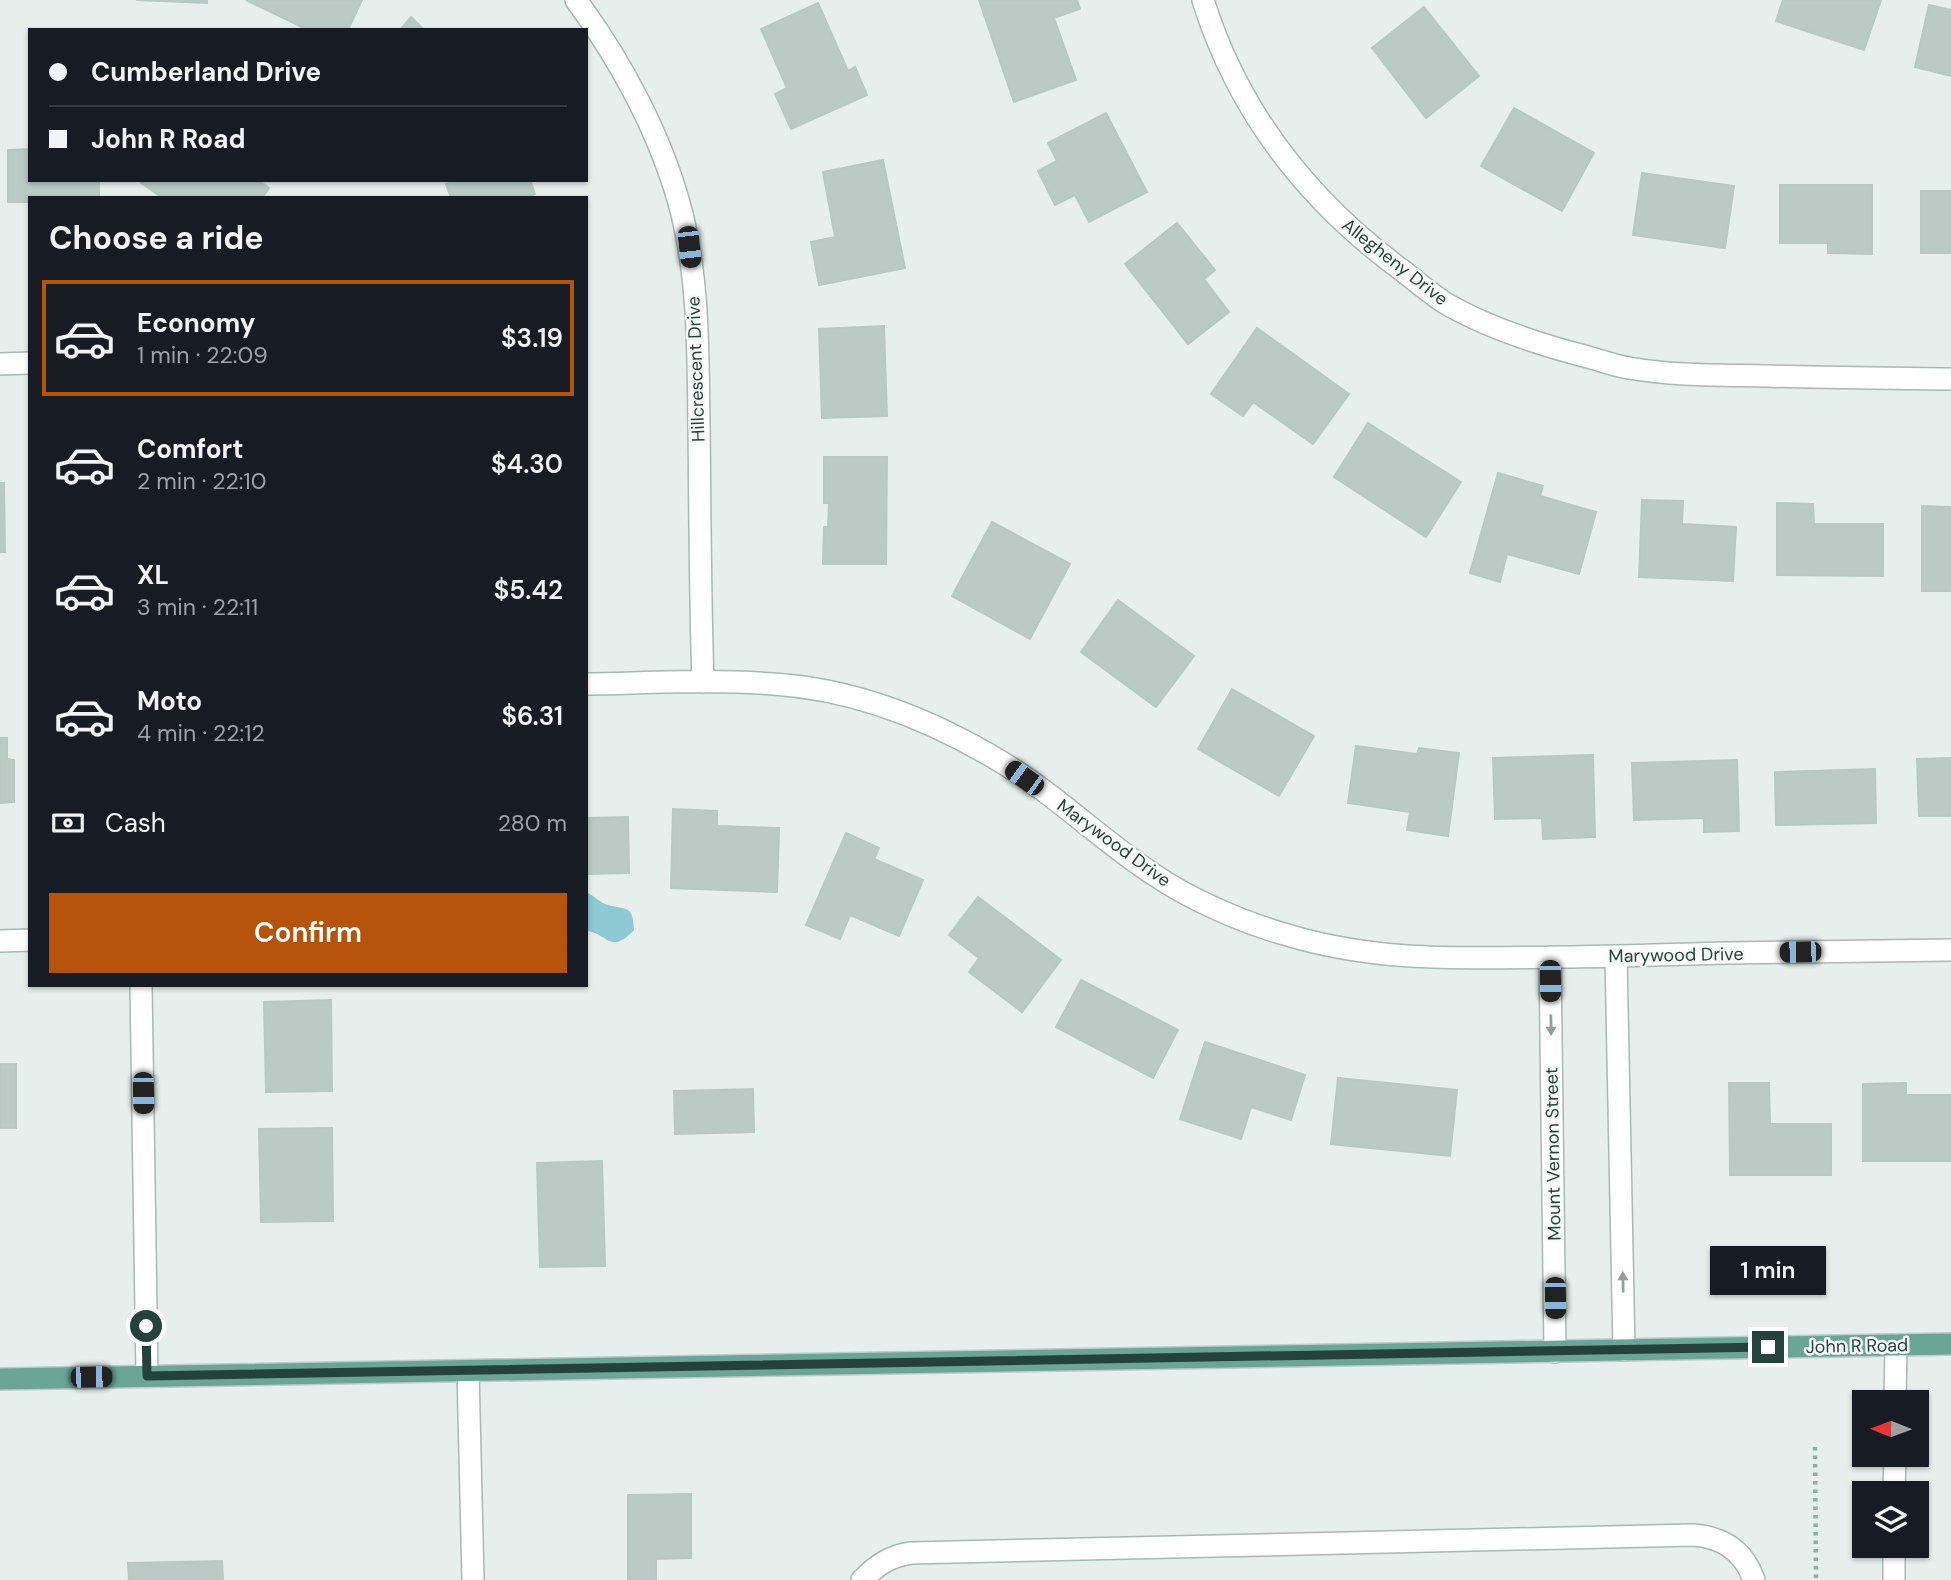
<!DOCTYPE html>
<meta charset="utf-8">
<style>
body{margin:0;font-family:"DM Sans",sans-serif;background:#242831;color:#f1f3f6;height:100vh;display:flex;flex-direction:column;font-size:26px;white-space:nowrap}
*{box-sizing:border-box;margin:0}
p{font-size:23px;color:#9ea1a6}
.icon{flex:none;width:38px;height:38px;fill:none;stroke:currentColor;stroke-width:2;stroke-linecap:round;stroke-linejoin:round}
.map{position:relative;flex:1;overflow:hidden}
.sheet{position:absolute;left:28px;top:196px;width:560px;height:791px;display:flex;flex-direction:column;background:#171b24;border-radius:0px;box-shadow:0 2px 5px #0004}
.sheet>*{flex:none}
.banner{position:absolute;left:28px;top:28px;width:560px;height:154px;border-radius:0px;box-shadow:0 2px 5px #0004;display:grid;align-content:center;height:154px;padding:0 21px;background:#171b24}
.needle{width:46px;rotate:271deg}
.controls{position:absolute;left:1852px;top:1390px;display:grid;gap:14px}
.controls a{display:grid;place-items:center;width:77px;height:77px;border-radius:0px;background:#171b24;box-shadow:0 2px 5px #0004;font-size:35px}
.end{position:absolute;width:32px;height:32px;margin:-16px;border:9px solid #24423a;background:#fff;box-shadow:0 0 0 4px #fff}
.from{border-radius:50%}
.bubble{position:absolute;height:49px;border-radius:0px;background:#171b24;box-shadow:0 2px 5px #0004;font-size:23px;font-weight:600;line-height:49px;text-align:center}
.car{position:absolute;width:21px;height:42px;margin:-21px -10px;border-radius:9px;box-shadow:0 0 5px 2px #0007;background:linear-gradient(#222 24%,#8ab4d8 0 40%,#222 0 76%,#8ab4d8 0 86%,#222 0)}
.banner b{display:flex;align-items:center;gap:24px;height:66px;font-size:26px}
.banner b+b{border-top:2px solid #363941}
.banner i{width:18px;height:18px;background:#f1f3f6}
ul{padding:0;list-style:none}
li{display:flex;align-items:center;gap:21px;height:116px;margin:0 14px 10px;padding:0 7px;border:4px solid transparent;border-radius:0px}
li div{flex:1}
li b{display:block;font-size:26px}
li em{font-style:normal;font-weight:600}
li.selected{border-color:#b45309}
li>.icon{width:63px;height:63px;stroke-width:1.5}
h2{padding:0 21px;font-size:32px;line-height:84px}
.pay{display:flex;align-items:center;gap:18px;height:77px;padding:0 21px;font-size:26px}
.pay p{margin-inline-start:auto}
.action{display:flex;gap:14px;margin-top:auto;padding:14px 21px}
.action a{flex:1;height:80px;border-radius:0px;background:#b45309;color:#fff;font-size:28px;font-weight:600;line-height:80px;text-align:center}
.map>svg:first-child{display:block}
.water{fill:#8ec9d4}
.building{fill:#bbcac4;stroke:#b8c9c2;stroke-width:2}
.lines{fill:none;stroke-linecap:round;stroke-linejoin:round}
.minor-casing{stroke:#a8b8b2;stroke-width:24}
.major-casing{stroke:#c2cac8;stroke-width:24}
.path{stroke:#86b3a5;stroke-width:4.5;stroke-dasharray:3.5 5;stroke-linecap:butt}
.minor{stroke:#fff;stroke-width:21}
.major{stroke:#6aa596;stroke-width:21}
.oneway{fill:#92a09c}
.route{stroke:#24423a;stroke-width:9}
.labels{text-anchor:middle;stroke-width:5;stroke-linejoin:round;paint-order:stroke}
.street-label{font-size:18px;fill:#24423a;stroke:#f7fbf9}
</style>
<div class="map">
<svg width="1951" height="1580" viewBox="0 0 1951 1580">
<rect width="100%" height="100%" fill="#e6efeb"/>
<path class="water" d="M586 892C593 895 598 901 605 904 624 911 633 902 634 930 609 956 609 933 586 931Z"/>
<path class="building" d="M136 0H207V3Z
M246 0H362L348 30H308Z
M979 0H1077L1080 9 1054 18 1076 80 1014 102Z
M1783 0H1881L1864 50 1776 21Z
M818 3 848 71 855 67 867 95 791 129 775 94 787 88 761 29Z
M1929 5 1951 10V76L1915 67Z
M1424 7 1479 76 1426 118 1372 48Z
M411 17 424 30H400Z
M1514 108 1594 153 1562 211 1481 166Z
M1106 113 1147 192 1089 222 1075 195 1055 205 1038 171 1057 161 1048 143Z
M30 149V180H99V198H30V202H8V150Z
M883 160 905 268 819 285 811 242 835 237 823 172Z
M1642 173 1734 186 1725 248 1633 235Z
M143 180H258L269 188 262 198H163L141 183Z
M457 180H530L535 194 523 198H451L446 184Z
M1780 185H1872V254L1828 253V243H1780Z
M1921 191H1951V253H1921Z
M1177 223 1215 270 1204 279 1229 312 1188 344 1125 264Z
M884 326 887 416 822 418 819 329Z
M1257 328 1349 394 1313 444 1253 402 1243 416 1211 394Z
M1368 423 1461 482 1426 537 1334 477Z
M824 457H887L886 564H823L824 527H828L829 503H824Z
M1498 473 1543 486 1540 496 1596 512 1579 574 1507 554 1500 582 1470 573Z
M0 483H4L5 552H0Z
M1642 500 1683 501 1682 524 1736 527 1733 581 1639 577Z
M1777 503 1813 504 1814 524H1883V576L1777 575Z
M1922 506 1951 507V591H1922Z
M992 522 1070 564 1030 639 952 596Z
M1118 600 1194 656 1156 707 1081 652Z
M1232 689 1314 736 1279 796 1198 749Z
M0 738H7V759L14 760V802L0 803Z
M1356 746 1417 754 1419 748 1459 753 1448 836 1407 830 1410 812 1348 803Z
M1593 755 1595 837 1543 839 1542 818 1495 819 1493 758Z
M1951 758V816H1919L1917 759Z
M1737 760 1739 831 1704 832V818L1634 820 1632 763Z
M1875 769 1876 823 1776 825 1775 772Z
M673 809 717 811V826L779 828 777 892 671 888Z
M628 817 629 873 586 874V818Z
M846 833 879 848 874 859 923 880 899 936 850 915 840 939 806 925Z
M978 897 1061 960 1022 1012 969 972 979 958 949 935Z
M1081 980 1178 1030 1153 1078 1056 1027Z
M331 1000 332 1091 266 1092 264 1002Z
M1205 1042 1305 1075 1291 1120 1251 1107 1241 1139 1180 1119Z
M0 1064H16V1128H0Z
M1338 1078 1457 1090 1450 1156 1331 1144Z
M1729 1083H1769L1770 1124H1831V1175H1730Z
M1906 1083V1095H1951V1161H1863V1084Z
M753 1089 754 1132 675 1134 674 1091Z
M332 1128 333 1221 261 1222 259 1129Z
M602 1161 605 1266 540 1267 537 1163Z
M691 1494V1558L656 1559V1580H628V1495Z
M222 1561 223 1580H129L128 1563Z"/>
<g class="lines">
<g class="minor-casing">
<path id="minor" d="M576 0C622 62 663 139 682 214 699 283 698 355 699 426 700 511 700 596 703 682
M1203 0C1238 112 1309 202 1403 271 1417 282 1431 294 1445 303 1488 328 1541 345 1588 357 1602 361 1615 366 1629 368 1674 376 1721 375 1766 376 1828 378 1889 378 1951 379
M0 364 30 363
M586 684C648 683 711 679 773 684 854 689 934 721 1003 763 1056 795 1101 840 1153 874 1189 899 1242 922 1284 934 1378 963 1466 958 1562 957 1617 957 1673 954 1728 953 1802 952 1877 951 1951 950
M0 941 30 940
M1550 957 1555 1352
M1616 957 1624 1350
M141 985 147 1376
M468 1371 473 1580
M1895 1402 1896 1345
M1894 1493 1895 1454
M862 1580C877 1565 890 1556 911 1553L1693 1535C1723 1537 1744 1551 1754 1580
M1894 1580V1545"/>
</g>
<g class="major-casing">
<path id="major" d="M0 1379 1951 1344"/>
</g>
<path class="path" d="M1815 1447 1816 1580"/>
<use href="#minor" class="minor"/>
<use href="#major" class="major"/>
</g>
<defs><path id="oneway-solid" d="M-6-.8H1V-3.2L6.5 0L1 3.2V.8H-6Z" transform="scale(1.75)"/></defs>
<g class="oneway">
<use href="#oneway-solid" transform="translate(1551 1025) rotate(89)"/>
<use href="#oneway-solid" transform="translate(1623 1282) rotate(-91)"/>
</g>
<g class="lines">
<path class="route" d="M146 1326 147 1376 1768 1347"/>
</g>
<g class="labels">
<g class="street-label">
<text transform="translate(1395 262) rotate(38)" y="6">Allegheny Drive</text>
<text transform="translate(696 369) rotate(-92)" y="6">Hillcrescent Drive</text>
<text transform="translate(1114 843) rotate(36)" y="6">Marywood Drive</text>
<text transform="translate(1676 955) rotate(-1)" y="6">Marywood Drive</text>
<text transform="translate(1553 1154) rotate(-91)" y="6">Mount Vernon Street</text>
<text transform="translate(1857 1346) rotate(-1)" y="6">John R Road</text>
</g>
</g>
</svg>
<div class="controls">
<a><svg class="needle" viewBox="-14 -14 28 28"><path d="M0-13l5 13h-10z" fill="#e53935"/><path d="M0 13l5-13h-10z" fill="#9ea1a6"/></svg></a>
<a><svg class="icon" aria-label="layers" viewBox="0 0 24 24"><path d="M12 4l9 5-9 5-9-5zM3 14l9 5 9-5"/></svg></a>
</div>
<i class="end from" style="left:146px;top:1326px"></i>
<i class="end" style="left:1768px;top:1347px"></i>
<div class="bubble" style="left:1710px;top:1246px;width:116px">1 min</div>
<i class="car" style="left:689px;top:247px;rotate:174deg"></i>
<i class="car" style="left:1024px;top:778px;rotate:306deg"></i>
<i class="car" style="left:1800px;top:952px;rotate:269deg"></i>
<i class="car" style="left:1550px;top:981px;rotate:179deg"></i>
<i class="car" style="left:143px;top:1093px;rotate:179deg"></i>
<i class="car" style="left:1555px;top:1298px;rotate:179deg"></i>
<i class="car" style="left:91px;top:1377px;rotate:89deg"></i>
<div class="banner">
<b><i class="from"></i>Cumberland Drive</b>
<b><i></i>John R Road</b>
</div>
<section class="sheet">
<h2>Choose a ride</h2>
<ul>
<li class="selected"><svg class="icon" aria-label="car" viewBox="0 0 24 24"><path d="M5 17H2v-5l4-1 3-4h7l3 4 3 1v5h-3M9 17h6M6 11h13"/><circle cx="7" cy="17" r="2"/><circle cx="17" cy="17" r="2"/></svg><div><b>Economy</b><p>1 min · 22:09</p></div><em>$3.19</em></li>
<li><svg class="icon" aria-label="car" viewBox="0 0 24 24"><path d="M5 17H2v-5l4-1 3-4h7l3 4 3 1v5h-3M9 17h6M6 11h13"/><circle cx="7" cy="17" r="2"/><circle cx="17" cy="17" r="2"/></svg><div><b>Comfort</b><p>2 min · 22:10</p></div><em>$4.30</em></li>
<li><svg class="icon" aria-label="car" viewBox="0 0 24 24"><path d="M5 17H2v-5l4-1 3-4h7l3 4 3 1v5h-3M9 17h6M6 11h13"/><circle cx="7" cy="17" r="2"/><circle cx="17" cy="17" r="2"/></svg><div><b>XL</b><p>3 min · 22:11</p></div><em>$5.42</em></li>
<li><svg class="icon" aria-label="car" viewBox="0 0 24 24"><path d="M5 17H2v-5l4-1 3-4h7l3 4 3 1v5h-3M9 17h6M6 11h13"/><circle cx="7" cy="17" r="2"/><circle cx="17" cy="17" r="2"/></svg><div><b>Moto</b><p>4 min · 22:12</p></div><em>$6.31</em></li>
</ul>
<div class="pay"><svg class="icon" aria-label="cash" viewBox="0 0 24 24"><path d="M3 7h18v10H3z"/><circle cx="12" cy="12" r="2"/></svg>Cash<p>280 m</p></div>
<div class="action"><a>Confirm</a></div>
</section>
</div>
